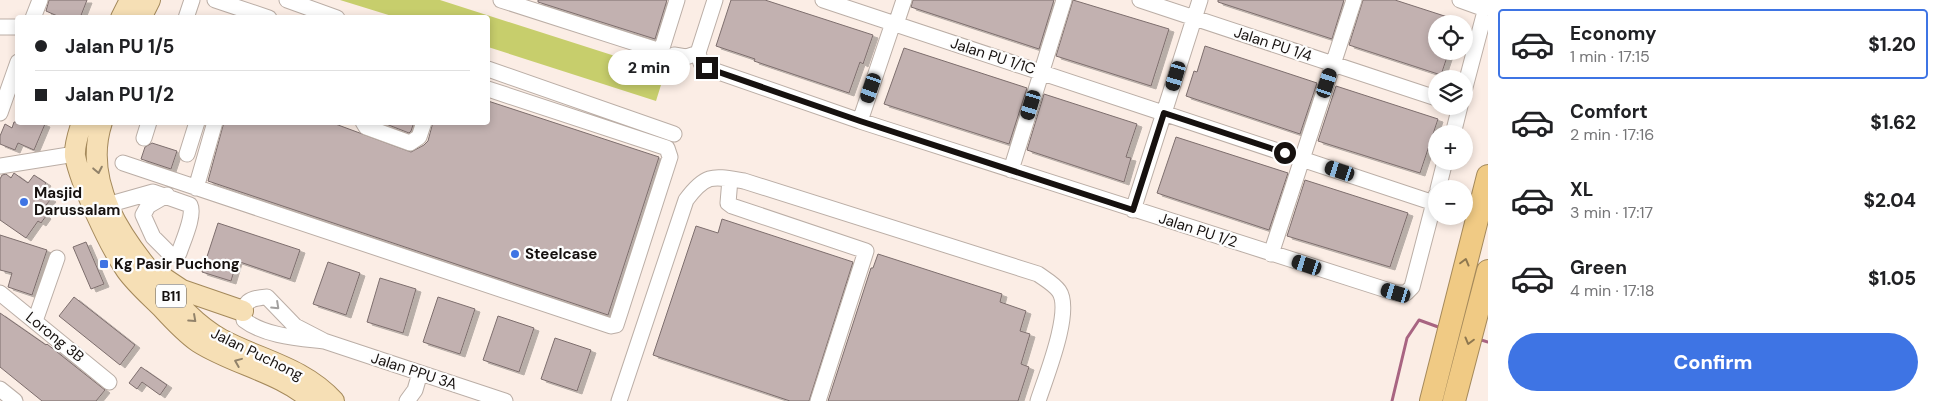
<!DOCTYPE html>
<meta charset="utf-8">
<style>
body{margin:0;font-family:"DM Sans",sans-serif;background:#f6f6f6;color:#202124;height:100vh;display:flex;flex-direction:column;font-size:19px;white-space:nowrap}
*{box-sizing:border-box;margin:0}
p{font-size:16px;color:#757577}
.icon{flex:none;width:28px;height:28px;fill:none;stroke:currentColor;stroke-width:2;stroke-linecap:round;stroke-linejoin:round}
.map{position:relative;flex:1;overflow:hidden}
.panel{display:flex;flex-direction:column;background:#fff;width:450px}
.panel>*{flex:none}
.hud{position:absolute;left:15px;top:15px;width:475px;height:110px;border-radius:5px;box-shadow:0 2px 8px #0003;display:grid;align-content:center;height:110px;padding:0 20px;background:#fff}
.fabs{position:absolute;left:1428px;top:15px;display:grid;gap:10px}
.fabs a{display:grid;place-items:center;width:45px;height:45px;border-radius:50%;background:#fff;box-shadow:0 2px 8px #0003;font-size:25px}
.end{position:absolute;width:22px;height:22px;margin:-11px;border:6px solid #16110f;background:#fff;box-shadow:0 0 0 2px #fff}
.from{border-radius:50%}
.bubble{position:absolute;height:35px;border-radius:18px;background:#fff;box-shadow:0 2px 8px #0003;font-size:16px;font-weight:800;line-height:35px;text-align:center}
.car{position:absolute;width:15px;height:30px;margin:-15px -8px;border-radius:6px;box-shadow:0 0 4px 1px #0007;background:linear-gradient(#222 24%,#8ab4d8 0 40%,#222 0 76%,#8ab4d8 0 86%,#222 0)}
.hud b{display:flex;align-items:center;gap:18px;height:48px;font-size:19px}
.hud b+b{border-top:1px solid #e0e0e0}
.hud i{width:12px;height:12px;background:#202124}
ul{padding:9px 0 0;list-style:none}
li{display:flex;align-items:center;gap:15px;height:70px;margin:0 10px 8px;padding:0 10px;border:2px solid transparent;border-radius:5px}
li div{flex:1}
li b{display:block;font-size:19px}
li em{font-style:normal;font-weight:800}
li.current{border-color:#3e74e4}
li>.icon{width:45px;height:45px;stroke-width:1.5}
.action{display:flex;gap:10px;margin-top:auto;padding:10px 20px}
.action a{flex:1;height:58px;border-radius:30px;background:#3e74e4;color:#fff;font-size:20px;font-weight:800;line-height:58px;text-align:center}
main{display:flex;flex:1;min-height:0}
.map>svg:first-child{display:block}
.green{fill:#c7ce6c}
.lines{fill:none;stroke-linecap:round;stroke-linejoin:round}
.stream{stroke:#a86481;stroke-width:3}
.building{fill:#c2b1b0;stroke:#7d6e6d;filter:url(#shadow)}
.minor-casing{stroke:#bbaea6;stroke-width:17}
.major-casing{stroke:#a4895b;stroke-width:22}
.highway-casing{stroke:#a4895b;stroke-width:24}
.minor{stroke:#fff;stroke-width:15}
.major{stroke:#f6dfb5;stroke-width:20}
.highway{stroke:#f0ca84;stroke-width:22}
.oneway{stroke:#91826a}
.oneway2{stroke:#8e774f}
.oneway3{stroke:#a2a09f}
.route{stroke:#16110f;stroke-width:6}
.poi-dot{fill:#3e74e4;stroke:#fdfdfd;stroke-width:2}
.labels{text-anchor:middle;stroke-width:4.5;stroke-linejoin:round;paint-order:stroke}
.shield{fill:#fdfdfd;stroke:#5b5856;stroke-width:1}
.shield-label{font-size:14px;font-weight:bold;fill:#16110f}
.street-label{font-size:15px;fill:#16110f;stroke:#fdfdfd}
.poi-label{font-size:15px;font-weight:bold;fill:#16110f;stroke:#fdfdfd;text-anchor:start}
</style>
<main>
<div class="map">
<svg width="1488" height="401" viewBox="0 0 1488 401">
<defs>
<filter id="shadow"><feDropShadow dx="5" dy="3" stdDeviation="0" flood-color="#0004"/></filter>
</defs>
<rect width="100%" height="100%" fill="#fbede5"/>
<path class="green" d="M340 0H440L665 72 656 101 488 47V18L395 17Z"/>
<g class="lines">
<path class="stream" d="M1478 339 1488 342
M1392 401 1407 338 1419 320 1441 328"/>
</g>
<path class="building" d="M49 0H87L80 18H62L46 11Z
M538 0H667L655 39 538 2Z
M731 0H765L873 35 863 64 860 62 849 93 754 61 755 59 716 46Z
M913 0H1054L1039 49 911 7Z
M1073 0 1169 29 1151 86 1056 56Z
M1218 0H1344L1332 39 1218 2Z
M1363 0H1395L1463 22 1462 24H1436V51H1449L1441 75 1349 45Z
M1205 46 1317 83 1300 134 1186 96 1194 71 1197 72Z
M904 48 1027 88 1009 144 884 104Z
M1336 86 1438 119 1420 173 1318 141Z
M1044 94 1137 124 1126 157 1131 158 1124 182 1027 150Z
M488 101 659 157 608 315 208 181 224 122H330L411 152 424 145 428 141 433 122H488Z
M14 122H40L45 124 34 150 18 143 15 150 0 144V136L5 124 12 128Z
M381 122H414L411 131 409 133Z
M1176 137 1288 173 1269 230 1157 193Z
M152 143 177 151 171 169 141 159 145 147Z
M14 173 28 183 34 175 46 183 40 192 51 199 46 205 49 206 44 214 46 216 41 223 38 221 26 238 0 220V179L2 175 6 174 11 178Z
M1305 180 1408 213 1390 267 1287 236Z
M722 219 853 262 809 401H790L653 355 696 226 718 233Z
M218 223 300 250 290 279 237 261 231 281 202 272Z
M0 235 47 250 32 295 8 287 12 273 0 270Z
M86 242 104 284 91 289 73 247Z
M878 254 1002 294 1000 302 1026 311 1020 331 1030 334 1021 364 1029 367 1018 401H828L871 268H873Z
M328 262 360 273 346 315 313 304Z
M380 278 416 289 403 333 367 322Z
M74 297 135 345 120 365 59 316Z
M438 297 475 309 460 354 423 342Z
M0 313 46 345 47 344 105 390 96 401H42L0 367Z
M498 316 534 328 519 372 483 360Z
M555 338 591 350 577 391 541 379Z
M141 367 167 385 160 395 142 382 137 389 129 383Z"/>
<g class="lines">
<g class="minor-casing">
<path id="minor" d="M215 0 269 18
M287 0 337 18
M501 0 657 50 662 48 677 0
M715 0 698 53 701 63 707 68 860 121 1396 293H1406L1412 287 1436 195
M823 0 1434 203
M1140 0 1436 98
M1460 0 1485 9
M33 18 40 0
M186 18 192 0
M896 24 904 0
M0 27H18
M674 55 686 57 698 53
M488 69 674 134
M1464 91 1488 0
M0 113 18 62
M860 121 893 23
M363 122 366 127 410 143 419 137 424 122
M1453 134 1460 106
M144 138 149 122
M187 154 197 122
M123 163 611 326 616 325 670 157 667 148 488 89
M0 166 75 154
M1011 170 1064 0
M730 179 728 203 732 206 866 251 818 401
M196 188 215 122
M1438 189 1445 161
M107 205 153 192 190 205C195 215 183 241 179 253L171 255 153 237 143 215 148 206 167 195
M1133 210 1200 0
M1271 254 1354 0
M0 293 109 382
M35 321 57 258
M324 341C298 338 265 336 244 320 242 302 249 298 267 297L295 326 324 341 505 401
M0 389 15 401
M407 401 415 390 420 373
M619 401 686 200C706 173 713 176 744 181L1038 274C1045 279 1054 284 1059 291 1073 311 1045 379 1038 401"/>
</g>
<g class="major-casing">
<path id="major" d="M121 18 130 0
M141 18 150 0
M82 122C79 132 74 145 75 156 81 185 109 245 126 270 136 284 150 296 162 308 173 320 185 333 198 342 234 365 280 372 312 401
M102 122C82 183 122 239 160 283 178 304 196 325 221 339 260 360 303 367 334 401
M164 278 182 290 243 311"/>
</g>
<g class="highway-casing">
<path id="highway" d="M1431 401 1488 176
M1454 401 1488 271"/>
</g>
<use href="#minor" class="minor"/>
<use href="#major" class="major"/>
<use href="#highway" class="highway"/>
</g>
<defs><path id="oneway-chevron" d="M-2-3.5L2.5 0L-2 3.5" fill="none" stroke-width="1.6" stroke-linecap="round" stroke-linejoin="round" transform="scale(1.25)"/></defs>
<g class="oneway">
<use href="#oneway-chevron" transform="translate(98 170) rotate(79)"/>
<use href="#oneway-chevron" transform="translate(193 319) rotate(42)"/>
<use href="#oneway-chevron" transform="translate(238 362) rotate(-158)"/>
</g>
<g class="oneway2">
<use href="#oneway-chevron" transform="translate(1465 262) rotate(-75)"/>
<use href="#oneway-chevron" transform="translate(1469 341) rotate(105)"/>
</g>
<use class="oneway3" href="#oneway-chevron" transform="translate(276 306) rotate(43)"/>
<g class="lines">
<path class="route" d="M707 68 860 121 1133 210 1164 113 1285 153"/>
</g>
<g class="poi-dot">
<circle cx="24" cy="202" r="5"/>
<circle cx="515" cy="254" r="5"/>
<rect x="99" y="259" width="10" height="10" rx="2.5"/>
</g>
<g class="labels">
<rect class="shield" x="156" y="284.5" width="30" height="23" rx="4"/>
<g class="shield-label">
<text x="171" y="301">B11</text>
</g>
<g class="street-label">
<text transform="translate(1273 44) rotate(18)" y="5">Jalan PU 1/4</text>
<text transform="translate(993 56) rotate(18)" y="5">Jalan PU 1/1C</text>
<text transform="translate(1198 230) rotate(18)" y="5">Jalan PU 1/2</text>
<text transform="translate(55 337) rotate(39)" y="5">Lorong 3B</text>
<text transform="translate(257 354) rotate(26)" y="5">Jalan Puchong</text>
<text transform="translate(414 371) rotate(18)" y="5">Jalan PPU 3A</text>
</g>
<g class="poi-label">
<text x="34" y="198">Masjid<tspan x="34" dy="17">Darussalam</tspan></text>
<text x="525" y="259">Steelcase</text>
<text x="114" y="269">Kg Pasir Puchong</text>
</g>
</g>
</svg>
<div class="fabs">
<a><svg class="icon" aria-label="locate" viewBox="0 0 24 24"><circle cx="12" cy="12" r="6"/><path d="M12 2v4M12 18v4M2 12h4M18 12h4"/></svg></a>
<a><svg class="icon" aria-label="layers" viewBox="0 0 24 24"><path d="M12 4l9 5-9 5-9-5zM3 14l9 5 9-5"/></svg></a>
<a>+</a>
<a>−</a>
</div>
<i class="end from" style="left:1285px;top:153px"></i>
<i class="end" style="left:707px;top:68px"></i>
<div class="bubble" style="left:608px;top:50px;width:82px">2 min</div>
<i class="car" style="left:1176px;top:76px;rotate:197deg"></i>
<i class="car" style="left:1327px;top:83px;rotate:18deg"></i>
<i class="car" style="left:871px;top:88px;rotate:199deg"></i>
<i class="car" style="left:1031px;top:105px;rotate:197deg"></i>
<i class="car" style="left:1340px;top:171px;rotate:288deg"></i>
<i class="car" style="left:1307px;top:265px;rotate:288deg"></i>
<i class="car" style="left:1396px;top:293px;rotate:287deg"></i>
<div class="hud">
<b><i class="from"></i>Jalan PU 1/5</b>
<b><i></i>Jalan PU 1/2</b>
</div>
</div>
<section class="panel">
<ul>
<li class="current"><svg class="icon" aria-label="car" viewBox="0 0 24 24"><path d="M5 17H2v-5l4-1 3-4h7l3 4 3 1v5h-3M9 17h6M6 11h13"/><circle cx="7" cy="17" r="2"/><circle cx="17" cy="17" r="2"/></svg><div><b>Economy</b><p>1 min · 17:15</p></div><em>$1.20</em></li>
<li><svg class="icon" aria-label="car" viewBox="0 0 24 24"><path d="M5 17H2v-5l4-1 3-4h7l3 4 3 1v5h-3M9 17h6M6 11h13"/><circle cx="7" cy="17" r="2"/><circle cx="17" cy="17" r="2"/></svg><div><b>Comfort</b><p>2 min · 17:16</p></div><em>$1.62</em></li>
<li><svg class="icon" aria-label="car" viewBox="0 0 24 24"><path d="M5 17H2v-5l4-1 3-4h7l3 4 3 1v5h-3M9 17h6M6 11h13"/><circle cx="7" cy="17" r="2"/><circle cx="17" cy="17" r="2"/></svg><div><b>XL</b><p>3 min · 17:17</p></div><em>$2.04</em></li>
<li><svg class="icon" aria-label="car" viewBox="0 0 24 24"><path d="M5 17H2v-5l4-1 3-4h7l3 4 3 1v5h-3M9 17h6M6 11h13"/><circle cx="7" cy="17" r="2"/><circle cx="17" cy="17" r="2"/></svg><div><b>Green</b><p>4 min · 17:18</p></div><em>$1.05</em></li>
</ul>
<div class="action"><a>Confirm</a></div>
</section>
</main>
